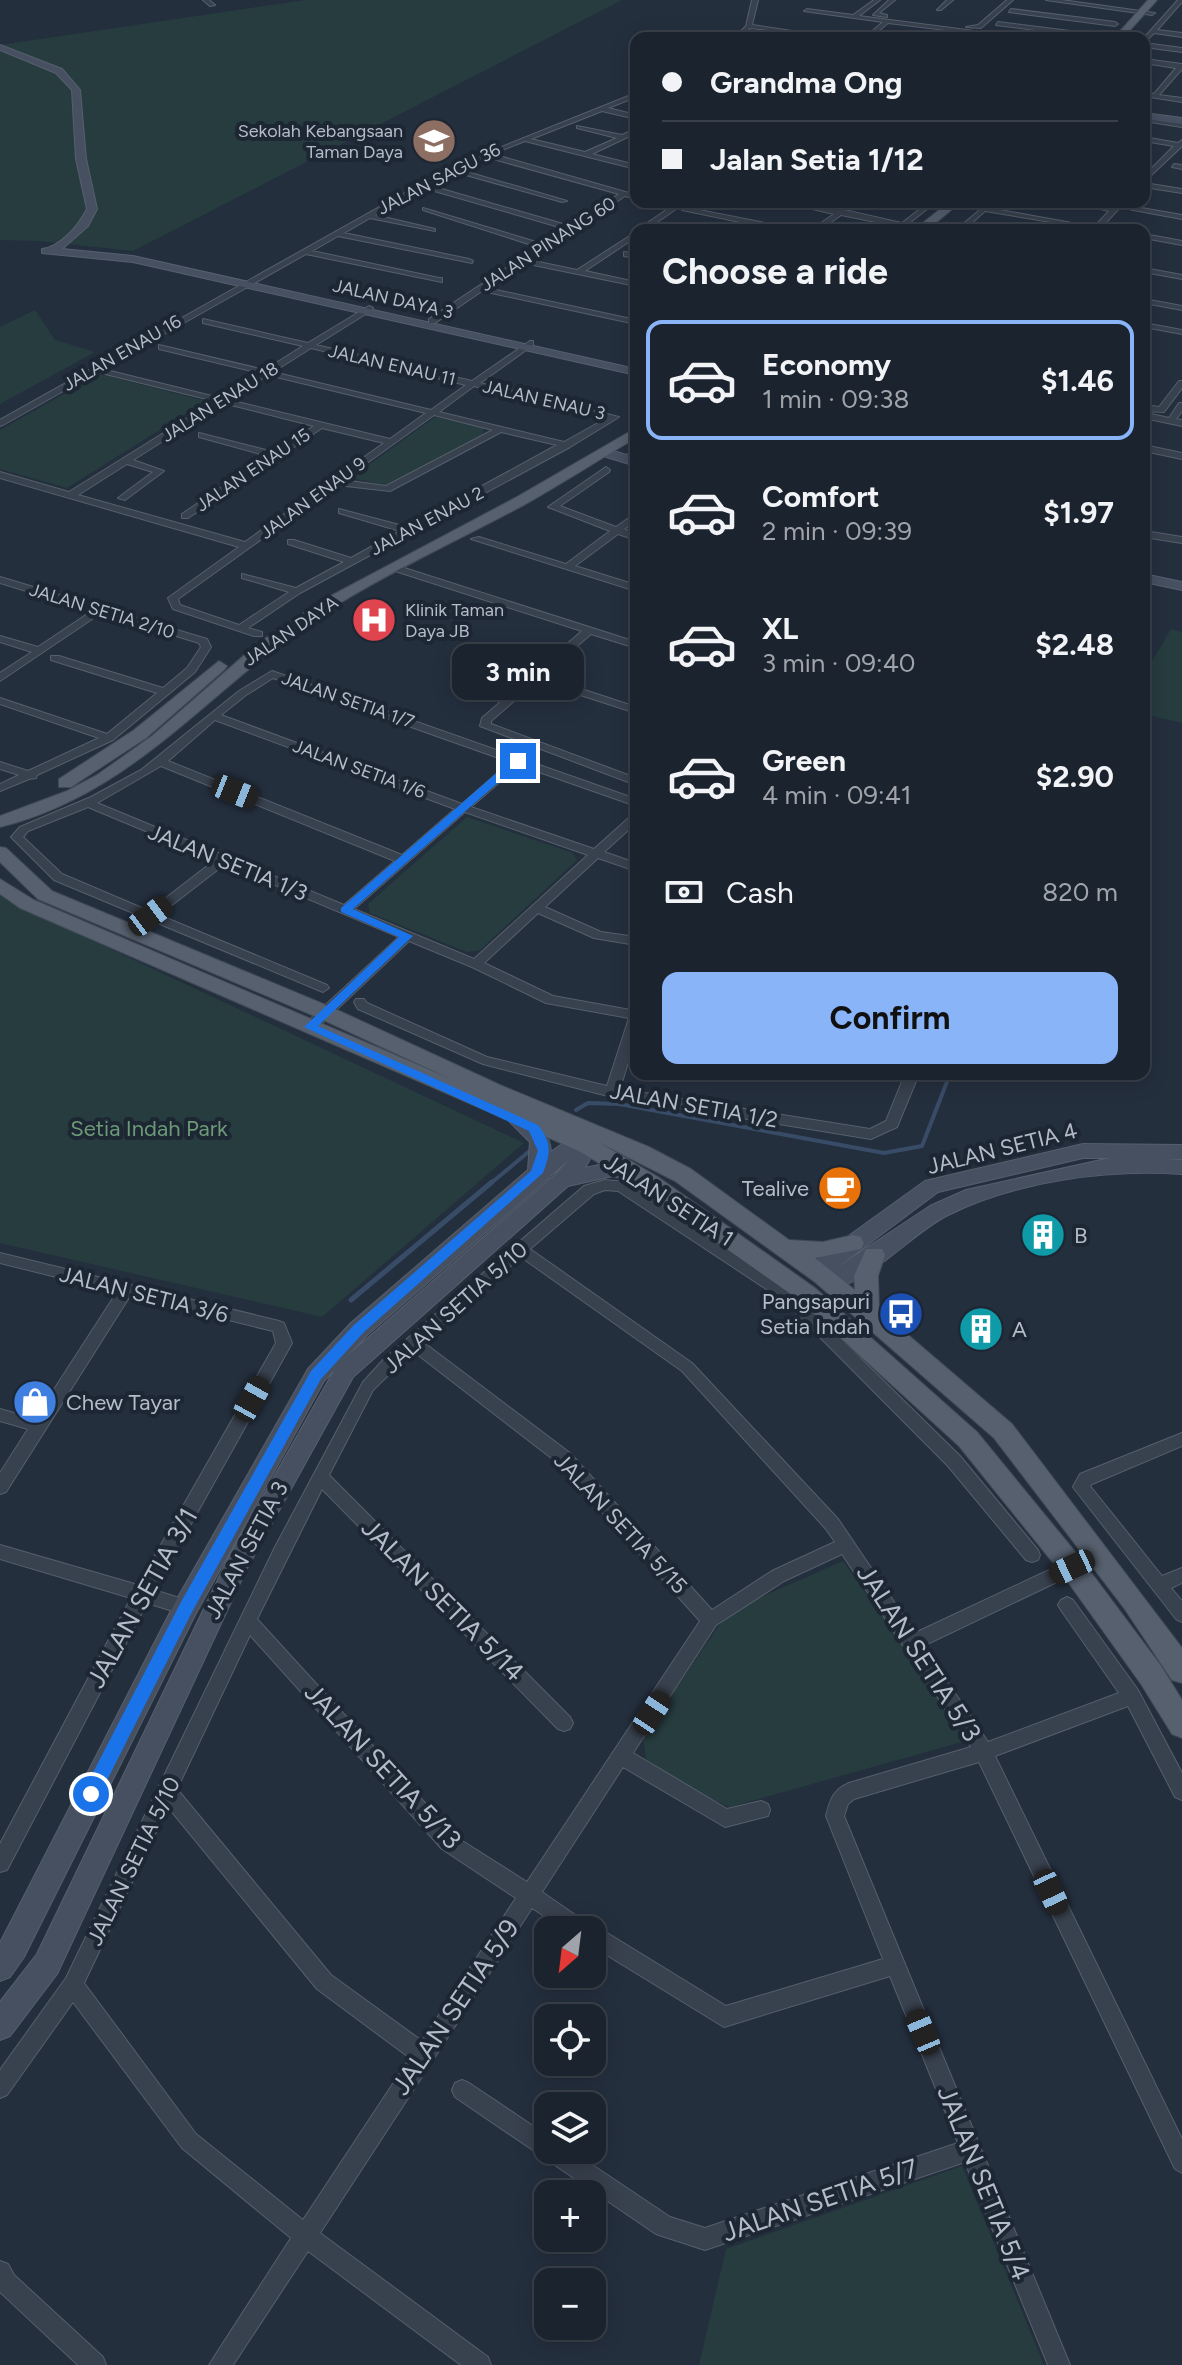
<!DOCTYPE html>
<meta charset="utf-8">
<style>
body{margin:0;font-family:Figtree,sans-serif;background:#282f3a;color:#f1f3f6;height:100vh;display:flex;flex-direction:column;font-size:30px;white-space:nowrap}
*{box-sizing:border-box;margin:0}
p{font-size:26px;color:#a0a4aa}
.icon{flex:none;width:44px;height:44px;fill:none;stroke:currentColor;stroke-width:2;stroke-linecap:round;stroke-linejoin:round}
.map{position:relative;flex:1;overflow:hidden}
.details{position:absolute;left:630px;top:224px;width:520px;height:856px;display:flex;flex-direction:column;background:#1b232e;border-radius:16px;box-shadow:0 4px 20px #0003,0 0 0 2px #39404a}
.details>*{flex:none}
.banner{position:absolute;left:630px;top:32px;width:520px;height:176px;border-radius:16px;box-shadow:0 4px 20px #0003,0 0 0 2px #39404a;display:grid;align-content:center;height:176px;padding:0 32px;background:#1b232e}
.needle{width:52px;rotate:208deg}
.tools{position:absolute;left:534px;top:1916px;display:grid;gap:16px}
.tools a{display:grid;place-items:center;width:72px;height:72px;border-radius:16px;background:#1b232e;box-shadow:0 4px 20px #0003,0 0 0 2px #39404a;font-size:40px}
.end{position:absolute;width:36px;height:36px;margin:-18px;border:10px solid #1a73e8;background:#fff;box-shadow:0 0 0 4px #fff}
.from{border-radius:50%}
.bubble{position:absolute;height:56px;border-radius:16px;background:#1b232e;box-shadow:0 4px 20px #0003,0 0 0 2px #39404a;font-size:26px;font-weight:700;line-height:56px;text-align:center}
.car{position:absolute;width:24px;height:48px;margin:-24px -12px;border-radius:10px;box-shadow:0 0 6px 2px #0007;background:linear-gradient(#222 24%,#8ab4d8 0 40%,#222 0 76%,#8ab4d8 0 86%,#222 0)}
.banner b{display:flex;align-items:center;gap:28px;height:76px;font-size:30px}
.banner b+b{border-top:2px solid #39404a}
.banner i{width:20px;height:20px;background:#f1f3f6}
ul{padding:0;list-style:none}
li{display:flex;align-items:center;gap:24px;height:120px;margin:0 16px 12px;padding:0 16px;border:4px solid transparent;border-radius:16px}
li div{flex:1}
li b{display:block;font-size:30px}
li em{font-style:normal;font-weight:700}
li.selected{border-color:#8ab4f8}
li>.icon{width:72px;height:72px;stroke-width:1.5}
h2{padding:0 32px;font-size:36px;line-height:96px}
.pay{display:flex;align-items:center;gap:20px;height:88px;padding:0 32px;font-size:30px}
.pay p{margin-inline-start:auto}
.primary-button{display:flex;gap:16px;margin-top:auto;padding:16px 32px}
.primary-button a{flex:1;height:92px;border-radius:16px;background:#8ab4f8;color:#111;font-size:32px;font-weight:700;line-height:92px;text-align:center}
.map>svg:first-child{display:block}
.green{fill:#263c3f}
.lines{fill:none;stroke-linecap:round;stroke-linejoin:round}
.stream-far1{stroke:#394c67;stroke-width:4}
.stream{stroke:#394c67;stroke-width:5}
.street-casing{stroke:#565f6c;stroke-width:2}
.secondary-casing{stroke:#565f6c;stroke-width:2}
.primary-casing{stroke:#414a57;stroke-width:2}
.street{fill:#38414e;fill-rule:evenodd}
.secondary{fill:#465061;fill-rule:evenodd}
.primary{fill:#56606e;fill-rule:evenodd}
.route{fill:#1a73e8}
.labels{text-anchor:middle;stroke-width:8;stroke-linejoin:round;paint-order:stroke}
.far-poi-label{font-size:18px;fill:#b4bcc9;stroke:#1d2633;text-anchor:end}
.far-street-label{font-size:18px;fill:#b4bcc9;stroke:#1d2633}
.street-label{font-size:22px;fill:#b4bcc9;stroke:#1d2633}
.park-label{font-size:22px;fill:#6b9a76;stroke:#1d2633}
.poi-label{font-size:22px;fill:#b4bcc9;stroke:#1d2633;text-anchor:start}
.near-street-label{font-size:26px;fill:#b4bcc9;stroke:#1d2633}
</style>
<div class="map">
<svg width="1182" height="2365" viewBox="0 0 1182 2365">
<rect width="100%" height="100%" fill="#242f3e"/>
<path class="green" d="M305 0H622L133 251 39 241 0 240V45Z
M35 310 55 340 95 352 0 404V327Z
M99 374 206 401 67 488 0 469V430Z
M435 417 483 428V434L385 485 351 478Z
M1171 629 1182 632V723L1144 714V675Z
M467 817 573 853 577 860 480 950 467 952 370 913 368 904Z
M0 894 6 900 524 1143 322 1317 0 1243Z
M843 1561 969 1740 730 1807 690 1790 646 1759 643 1737 722 1621 757 1599Z
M962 2166 1044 2365H699L726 2249Z"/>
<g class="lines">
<path class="stream-far1" d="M576 1110 588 1103 619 1104 884 1153 922 1146 950 1074
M490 1184 532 1149"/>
<path class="stream" d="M351 1300 492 1182"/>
<g class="street-casing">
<path id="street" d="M203 0H209L215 5 210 6Z
M752 0H758L752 25 839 38 750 28 740 38H734L746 26Z
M874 0H880L859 16 990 33 987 35 888 23 870 38H864L883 22 804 11 807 9 853 15Z
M889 0H895L879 13 887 15V17L873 15Z
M947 0H953L941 10H937Z
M1007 0H1013L981 28 966 27 978 25Z
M1046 0H1062L1155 13 1152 15Z
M1178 0H1182V2L1157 30 1182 33V37L1154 33 1144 43V38Z
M1011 9 1115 22 1118 24 1115 26 1009 12Z
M998 22 1102 35 1105 37 1097 38 996 25Z
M1144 43 1182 48V52L1144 47Z
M1144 59 1182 64V69L1159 95 1182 98V102L1144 96V92L1154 94 1176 68 1144 63Z
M636 93V97L608 108 636 115V119L602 111 531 139 585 152 617 138 577 128V126L622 135 636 129V133L592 154 636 165V169L525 141 492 154 636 195V199L625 196 529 260 577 270 636 232V237L585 271 636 282V286L524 263 487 288 636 320V324L482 291 435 323H429V319L538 247 423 210V208L543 244 566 229 424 188 375 215 435 229V231L370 218 344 233 469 259 473 261 472 263 338 236 312 251 439 278H442V282L306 254 102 369 220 398 260 373 159 349V345L265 370 303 346 203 323V319L308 343 369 306 373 308 372 310 316 345 472 381 530 341H533V345L480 383 619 417 570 447 300 593 248 628 262 632V636H254L173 609 168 598 239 547 0 478V472L69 492 215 401 97 372 3 425 0 426V420L449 168ZM486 157 619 194 570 226 428 185 452 171 562 202 567 201 457 169ZM311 348 466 385 431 410 273 372ZM268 375 426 413 390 439 229 400ZM474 386 607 418 564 442 439 412ZM223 403 314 426 274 452 199 433V437L268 456 182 514V518H188L322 428 384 443 245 542 78 495 127 464 153 472 118 498 125 500 164 471 133 460ZM434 415 493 430 386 486 343 480ZM501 432 557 445 407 527 339 509V513L400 531 351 558 294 540H288V544L344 562 296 588 242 574V578L289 592 239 625 180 605 178 599 337 485 390 491Z
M1144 117 1182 123V127L1144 121Z
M1144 137 1178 143 1182 140V146L1144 182V176L1174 146 1144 141Z
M1174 164 1182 165V169L1172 167Z
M1144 183 1182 189V193L1144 187Z
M678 202H686L646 230H637Z
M782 202C822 202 862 215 902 223L929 202H936L908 224 930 230H915L841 215 820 230H811L834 214Z
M1069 202H1083L1113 208 1118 202H1125L1099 230 985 211 964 230H956L988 203 991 205 989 208 1094 227 1109 211Z
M1130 206 1182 215V219L1128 209Z
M684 207 790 228 794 230H779L682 210Z
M1144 234 1182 241V245L1144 238Z
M624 252 636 254V258L624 256Z
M1144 268 1182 275V279L1144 272Z
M1144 299 1182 306V310L1144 303Z
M1144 323 1182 330V334L1144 327Z
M1144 348 1151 351 1144 359Z
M1179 381H1182V388L1164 412 1144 411V405L1159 407Z
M1179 403H1182V411L1176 419 1182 420V426L1144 418V414L1147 413 1169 418Z
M1144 445 1182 453V459L1144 451Z
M636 449V456L629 461H623V457Z
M606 467 610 470 609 472 560 506 616 527 636 513V520L624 529 636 534V540L618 534 575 566 636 585V591L471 539 479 537 566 564 610 531 548 507Z
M1144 531 1182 537V543L1144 537Z
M392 566H398L636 642V648L591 634 542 676 636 707V713L537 681 491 721V724L636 778V785L480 726 482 718 582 631 392 570Z
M0 577 207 639 211 647 195 672 113 740 37 775 36 778 29 779 0 791V784L19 775 0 769V762L28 771 99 738 0 704V698L107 734 157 693 51 660V656H59L163 688 187 668 201 647 199 643 101 613 0 681V673L32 652 0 642V636L38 647 92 611 0 583Z
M272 671 636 799V806L519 765 471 807 594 849 632 815 636 814V823L604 852 636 863V871L598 858 545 907 601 932 636 937V945L594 938 538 913 484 963 553 996 636 1011V1036L620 1089 870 1129 886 1121 905 1074H919L897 1127 871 1139 612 1097 483 1064 358 1009 354 1002 356 999H364L367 1003 487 1057 607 1086 629 1018 546 1003 472 967 409 941 315 1030H305L304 1027 305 1024 399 937 225 864 159 915 327 985 329 988 323 992 54 880 11 837 20 827 91 797 141 770 239 691ZM273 678 510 762 462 804 221 715 246 695ZM215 720 455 809 402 855 168 761ZM161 766 395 861 344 905 97 803ZM88 807 215 860 149 911 62 874 23 837 28 831ZM465 812 588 855 474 959 354 909Z
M605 1180 626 1182 793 1292 960 1456 1038 1550 1040 1555 1038 1560 1032 1562 1026 1560 948 1466 783 1300 618 1191 605 1190 594 1194 530 1249 692 1363 838 1519 915 1633 1066 1562 1072 1560 1078 1562 1080 1567 1078 1572 923 1646 988 1742 1119 1693 1061 1610 1058 1605 1061 1600 1067 1597 1073 1600 1138 1690 1182 1773V1800L1175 1797 1128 1706 995 1756 1182 2139V2173L1175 2169 979 1762 854 1799 848 1804 844 1816 1070 2365H1048L965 2162 705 2250 656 2234 455 2097 452 2090 455 2083 462 2080 469 2083 548 2136V2150H570L670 2217 705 2228 958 2143 890 1976 724 2027 592 1946V1930H566L532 1908 320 2233 488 2357 491 2365H461L308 2251 233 2365H209L291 2238 182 2148 73 2002 7 2095 0 2098V2070L66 1978 275 1547 363 1382 385 1358 584 1186ZM521 1257 682 1371 826 1529 835 1542 772 1571 712 1610 570 1453 423 1342ZM413 1351 558 1463 700 1621 527 1882 456 1837 257 1619 322 1489 558 1729 564 1731 570 1729 573 1723 570 1717 329 1475 373 1390ZM842 1554 971 1747 849 1783C833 1790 830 1800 826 1816L883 1959 726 2006 599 1928 591 1926 542 1892 623 1767 725 1827 768 1816 770 1810 768 1804 761 1801 727 1809 633 1753 716 1625 784 1581ZM250 1635 442 1849 516 1898 422 2041 331 1975 177 1789ZM168 1807 317 1989 410 2058 303 2220 196 2134 84 1983Z
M0 1253 279 1321 284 1323 292 1343 154 1590 192 1602 195 1607 192 1612 186 1615 147 1603 7 1870 0 1872V1844L131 1598 0 1559V1545L138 1585 276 1343 273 1331 130 1296 6 1492 0 1494V1473L28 1429 0 1421V1409L35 1419 117 1292 0 1263Z
M1182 1433V1446L1092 1484 1090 1486 1162 1576 1182 1568V1583L1171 1588 1182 1601V1622L1176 1619 1073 1487 1080 1474Z
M0 2261 8 2264 14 2275 103 2357 106 2365H78L0 2292Z"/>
</g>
<g class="secondary-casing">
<path id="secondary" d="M0 45 62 69 80 90 86 159 97 209 88 226 62 249 133 256 636 369V375L133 262 42 253V249C61 247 79 225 87 209L76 159 72 90 56 73 0 50Z
M1144 113 1182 118V124L1144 119Z
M604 448 636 458V466L600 455 598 452Z
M1144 574 1182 582V590L1144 582Z
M517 1112C536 1118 550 1133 551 1152L562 1144 587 1139 597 1146 585 1168 613 1162 642 1170 645 1175 635 1182 613 1176 568 1186 353 1377 246 1570 57 1974 10 2036 0 2040V2002L37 1954 229 1557 335 1369 324 1381 195 1615 24 1957 10 1977 0 1981V1943L177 1599 308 1369 351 1323 528 1170 530 1142 507 1119ZM571 1158 555 1175 346 1357 367 1335Z
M1083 1144 1182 1145V1159H1164L1182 1160V1174C1106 1169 1017 1181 948 1215 917 1230 875 1275 846 1284 837 1287 825 1284 816 1282L813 1276 818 1258 925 1181ZM1083 1158H1110L966 1190 930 1206 835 1269 938 1192Z"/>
</g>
<g class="primary-casing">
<path id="primary" d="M1148 0H1157L1123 38H1114Z
M949 202H961L927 230H914Z
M636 428V438C598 460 560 485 522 506 460 539 395 569 335 606 217 678 141 792 0 827V816L67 791 97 775 152 736 257 644 325 599 515 498Z
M219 661 227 666 225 669 146 738 71 787H59V779L134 730Z
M0 847 6 848 52 891 333 1008 500 1085 649 1147 691 1169 789 1240 823 1242 853 1235 861 1237 864 1243 861 1249 815 1258 855 1290 854 1276 866 1249H882L885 1255 878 1276 879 1310 1012 1424 1182 1648V1683L1172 1680 1124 1608 994 1438 815 1282 675 1181 598 1142 658 1177 815 1288 977 1432 1081 1559 1161 1666 1182 1700V1738L1172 1734 1141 1684 1063 1575 959 1446 799 1300 642 1189 579 1151 20 908 0 894V879L34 900 451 1079 319 1018 38 899 0 862Z"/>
</g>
<use href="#street" class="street"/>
<use href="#secondary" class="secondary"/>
<use href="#primary" class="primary"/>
</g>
<path class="route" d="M514 758 523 761 353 909 413 936 318 1026 538 1125C552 1143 551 1152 543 1173L364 1332 321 1379 192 1612 97 1800H85V1788L181 1602 311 1371 354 1325 531 1171 538 1151 529 1131 304 1027 399 937 341 912V908Z"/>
<defs>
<g id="school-disc" transform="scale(2.3)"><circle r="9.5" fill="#8d6e63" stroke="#1d2633"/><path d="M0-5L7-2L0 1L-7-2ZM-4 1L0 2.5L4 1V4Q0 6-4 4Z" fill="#fff"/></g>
<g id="hospital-disc" transform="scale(2.3)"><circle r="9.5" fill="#e0444e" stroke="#1d2633"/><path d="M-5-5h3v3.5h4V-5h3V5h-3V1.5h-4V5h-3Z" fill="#fff"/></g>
<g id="cafe-disc" transform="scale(2.3)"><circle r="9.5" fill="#e8710a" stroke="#1d2633"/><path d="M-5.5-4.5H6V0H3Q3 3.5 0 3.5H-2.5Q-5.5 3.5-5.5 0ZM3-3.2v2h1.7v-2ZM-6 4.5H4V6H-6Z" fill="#fff"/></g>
<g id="building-disc" transform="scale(2.3)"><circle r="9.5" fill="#0f9aa8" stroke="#1d2633"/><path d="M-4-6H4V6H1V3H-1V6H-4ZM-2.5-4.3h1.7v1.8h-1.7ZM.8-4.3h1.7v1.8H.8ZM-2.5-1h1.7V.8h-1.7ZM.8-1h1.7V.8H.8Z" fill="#fff"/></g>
<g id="bus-disc" transform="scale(2.3)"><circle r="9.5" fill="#1a4fb4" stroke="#1d2633"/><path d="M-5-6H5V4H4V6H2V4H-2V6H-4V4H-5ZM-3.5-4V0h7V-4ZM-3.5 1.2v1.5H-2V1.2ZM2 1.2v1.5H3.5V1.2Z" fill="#fff"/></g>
<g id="shop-disc" transform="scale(2.3)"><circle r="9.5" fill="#3f7fe0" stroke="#1d2633"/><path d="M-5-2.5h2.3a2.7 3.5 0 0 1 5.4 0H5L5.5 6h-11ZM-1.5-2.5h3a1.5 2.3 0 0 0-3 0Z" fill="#fff"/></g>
</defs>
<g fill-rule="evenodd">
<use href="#school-disc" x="434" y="141"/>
<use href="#hospital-disc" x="374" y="620"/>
<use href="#cafe-disc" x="840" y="1188"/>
<use href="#building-disc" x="1043" y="1235"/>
<use href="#bus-disc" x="901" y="1314"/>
<use href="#building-disc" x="981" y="1329"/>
<use href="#shop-disc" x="35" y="1402"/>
</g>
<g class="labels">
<g class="far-poi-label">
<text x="403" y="137">Sekolah Kebangsaan<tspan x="403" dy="21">Taman Daya</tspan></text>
<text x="405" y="616" text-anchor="start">Klinik Taman<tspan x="405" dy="21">Daya JB</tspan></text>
</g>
<g class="far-street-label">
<text transform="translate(439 179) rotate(-27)" y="6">JALAN SAGU 36</text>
<text transform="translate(548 244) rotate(-33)" y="6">JALAN PINANG 60</text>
<text transform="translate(393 299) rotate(13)" y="6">JALAN DAYA 3</text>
<text transform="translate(122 353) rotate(-30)" y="6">JALAN ENAU 16</text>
<text transform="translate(392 365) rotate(13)" y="6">JALAN ENAU 11</text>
<text transform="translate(544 400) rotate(13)" y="6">JALAN ENAU 3</text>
<text transform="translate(220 402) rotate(-32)" y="6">JALAN ENAU 18</text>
<text transform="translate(253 470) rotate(-34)" y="6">JALAN ENAU 15</text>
<text transform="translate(313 498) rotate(-36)" y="6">JALAN ENAU 9</text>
<text transform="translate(427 521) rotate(-28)" y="6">JALAN ENAU 2</text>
<text transform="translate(102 611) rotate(17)" y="6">JALAN SETIA 2/10</text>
<text transform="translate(291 631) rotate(-34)" y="6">JALAN DAYA</text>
<text transform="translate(348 700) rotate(19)" y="6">JALAN SETIA 1/7</text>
<text transform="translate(359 769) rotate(20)" y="6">JALAN SETIA 1/6</text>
</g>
<g class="street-label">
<text transform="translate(228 862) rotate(22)" y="8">JALAN SETIA 1/3</text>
<text transform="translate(694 1105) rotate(10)" y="8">JALAN SETIA 1/2</text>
<text transform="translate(1002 1148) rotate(-14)" y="8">JALAN SETIA 4</text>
<text transform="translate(669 1200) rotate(33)" y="8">JALAN SETIA 1</text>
<text transform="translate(144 1294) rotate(14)" y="8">JALAN SETIA 3/6</text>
<text transform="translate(455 1307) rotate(-42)" y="8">JALAN SETIA 5/10</text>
<text transform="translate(621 1523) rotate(47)" y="8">JALAN SETIA 5/15</text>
<text transform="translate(246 1550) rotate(-62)" y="8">JALAN SETIA 3</text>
<text transform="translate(133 1861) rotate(-64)" y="8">JALAN SETIA 5/10</text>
</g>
<g class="park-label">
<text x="149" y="1136">Setia Indah Park</text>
</g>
<g class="poi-label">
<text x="809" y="1196" text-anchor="end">Tealive</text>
<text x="1074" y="1243">B</text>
<text x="870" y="1309" text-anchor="end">Pangsapuri<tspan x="870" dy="25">Setia Indah</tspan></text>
<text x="1012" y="1337">A</text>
<text x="66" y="1410">Chew Tayar</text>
</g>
<g class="near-street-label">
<text transform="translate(142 1598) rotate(-61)" y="9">JALAN SETIA 3/1</text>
<text transform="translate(443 1600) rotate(45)" y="9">JALAN SETIA 5/14</text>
<text transform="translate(919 1653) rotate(57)" y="9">JALAN SETIA 5/3</text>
<text transform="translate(383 1766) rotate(47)" y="9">JALAN SETIA 5/13</text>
<text transform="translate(455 2007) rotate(-56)" y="9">JALAN SETIA 5/9</text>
<text transform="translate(984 2183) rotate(68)" y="9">JALAN SETIA 5/4</text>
<text transform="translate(820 2200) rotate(-19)" y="9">JALAN SETIA 5/7</text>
</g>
</g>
</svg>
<div class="tools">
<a><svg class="needle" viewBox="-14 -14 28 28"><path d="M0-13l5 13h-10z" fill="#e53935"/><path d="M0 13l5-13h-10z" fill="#a0a4aa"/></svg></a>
<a><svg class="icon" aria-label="locate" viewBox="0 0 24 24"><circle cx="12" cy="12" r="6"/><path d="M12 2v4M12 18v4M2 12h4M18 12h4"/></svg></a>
<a><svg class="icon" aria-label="layers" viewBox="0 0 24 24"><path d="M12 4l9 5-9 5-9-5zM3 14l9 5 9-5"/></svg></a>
<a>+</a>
<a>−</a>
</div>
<i class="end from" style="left:91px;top:1794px"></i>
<i class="end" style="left:518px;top:761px"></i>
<div class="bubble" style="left:452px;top:644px;width:132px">3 min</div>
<i class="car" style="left:235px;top:792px;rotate:112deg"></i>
<i class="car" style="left:150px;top:916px;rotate:53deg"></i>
<i class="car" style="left:252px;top:1399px;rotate:29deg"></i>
<i class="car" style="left:1072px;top:1567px;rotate:245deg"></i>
<i class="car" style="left:652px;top:1713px;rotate:33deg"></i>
<i class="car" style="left:1051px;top:1892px;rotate:155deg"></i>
<i class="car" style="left:923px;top:2032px;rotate:337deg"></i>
<div class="banner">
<b><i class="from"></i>Grandma Ong</b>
<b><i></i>Jalan Setia 1/12</b>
</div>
<section class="details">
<h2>Choose a ride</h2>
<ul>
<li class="selected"><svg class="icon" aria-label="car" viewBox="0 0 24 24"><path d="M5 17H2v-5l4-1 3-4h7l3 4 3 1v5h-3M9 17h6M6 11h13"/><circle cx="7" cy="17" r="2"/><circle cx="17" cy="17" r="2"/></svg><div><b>Economy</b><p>1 min · 09:38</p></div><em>$1.46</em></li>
<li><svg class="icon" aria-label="car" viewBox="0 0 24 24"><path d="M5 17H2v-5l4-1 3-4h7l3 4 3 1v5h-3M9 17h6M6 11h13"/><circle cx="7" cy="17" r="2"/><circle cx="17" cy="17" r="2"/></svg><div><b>Comfort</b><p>2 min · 09:39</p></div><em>$1.97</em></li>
<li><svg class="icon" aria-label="car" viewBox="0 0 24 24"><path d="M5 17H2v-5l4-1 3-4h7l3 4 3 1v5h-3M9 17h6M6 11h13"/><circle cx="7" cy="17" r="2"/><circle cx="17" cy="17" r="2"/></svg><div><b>XL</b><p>3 min · 09:40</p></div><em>$2.48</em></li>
<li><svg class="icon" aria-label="car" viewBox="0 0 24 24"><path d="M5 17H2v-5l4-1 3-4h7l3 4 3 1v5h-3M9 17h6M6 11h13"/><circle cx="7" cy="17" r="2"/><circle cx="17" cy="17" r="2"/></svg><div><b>Green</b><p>4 min · 09:41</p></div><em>$2.90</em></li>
</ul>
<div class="pay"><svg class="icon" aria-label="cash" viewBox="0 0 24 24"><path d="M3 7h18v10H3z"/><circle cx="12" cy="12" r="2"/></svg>Cash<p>820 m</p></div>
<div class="primary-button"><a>Confirm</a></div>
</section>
</div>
